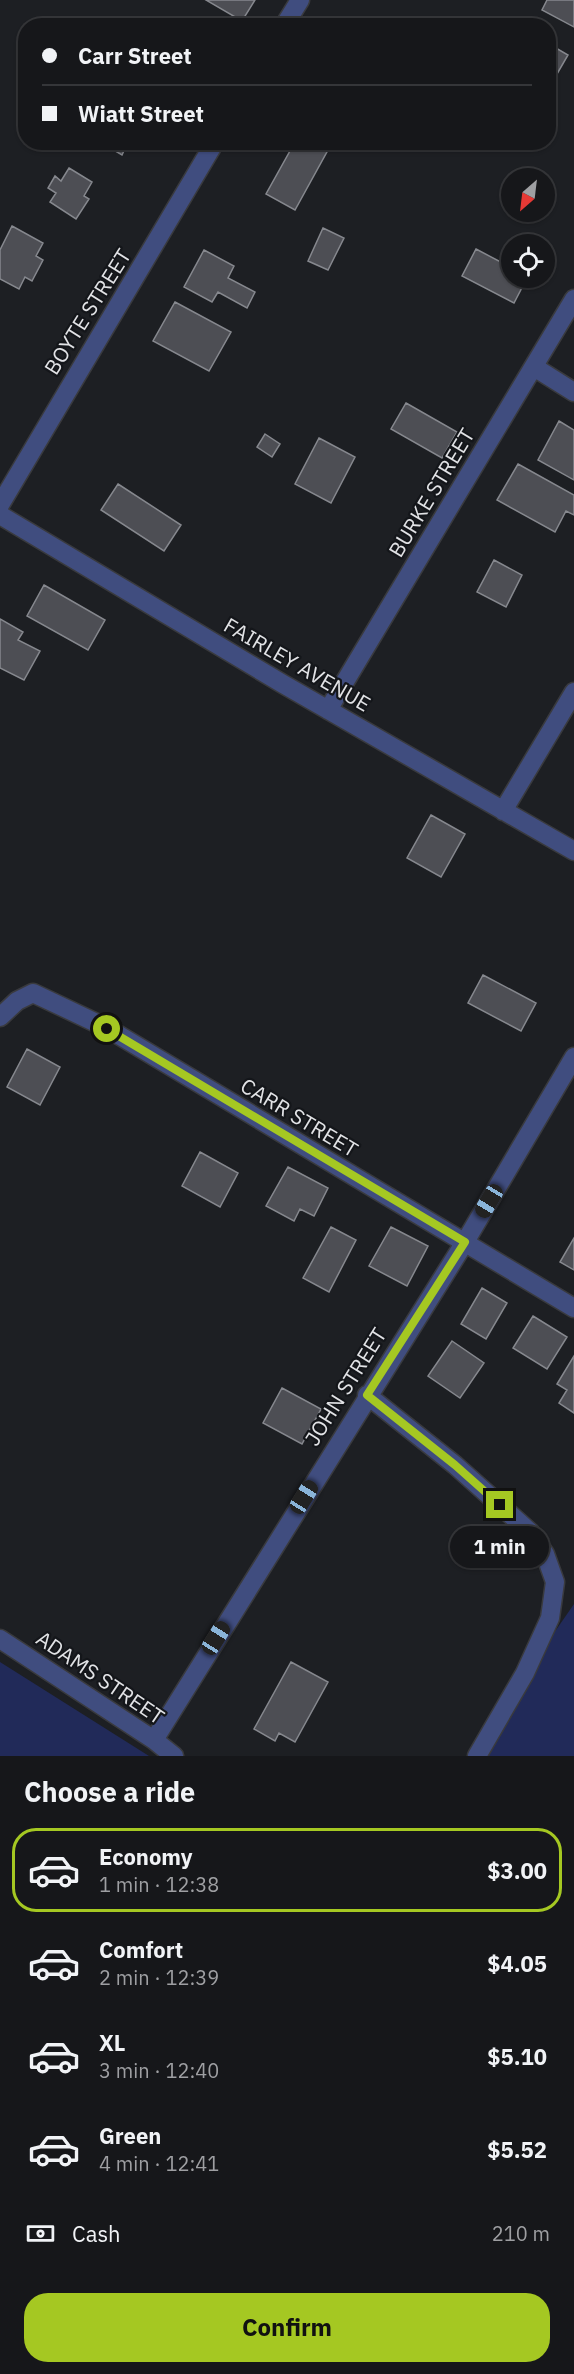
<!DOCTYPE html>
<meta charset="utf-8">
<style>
body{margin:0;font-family:"IBM Plex Sans",sans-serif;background:#1f2023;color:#f1f3f6;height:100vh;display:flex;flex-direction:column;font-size:22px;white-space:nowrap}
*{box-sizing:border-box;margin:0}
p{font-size:20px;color:#9e9fa2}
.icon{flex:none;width:33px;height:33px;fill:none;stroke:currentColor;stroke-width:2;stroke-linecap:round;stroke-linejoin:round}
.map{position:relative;height:1756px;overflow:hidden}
.drawer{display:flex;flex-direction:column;background:#16171a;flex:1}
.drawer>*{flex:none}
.guide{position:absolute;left:18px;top:18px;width:538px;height:132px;border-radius:24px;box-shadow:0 2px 4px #0004,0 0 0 2px #353639;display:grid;align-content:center;height:132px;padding:0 24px;background:#16171a}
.needle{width:39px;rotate:208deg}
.buttons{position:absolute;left:501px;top:168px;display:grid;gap:12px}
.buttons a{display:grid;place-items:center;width:54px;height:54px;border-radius:50%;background:#16171a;box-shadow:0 2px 4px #0004,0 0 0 2px #353639;font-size:30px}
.end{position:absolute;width:27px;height:27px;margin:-14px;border:8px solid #a5c822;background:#111;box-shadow:0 0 0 3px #111}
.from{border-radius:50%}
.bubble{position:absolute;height:42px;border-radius:21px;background:#16171a;box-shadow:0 2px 4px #0004,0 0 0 2px #353639;font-size:20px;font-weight:700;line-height:42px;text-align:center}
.car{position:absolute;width:18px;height:36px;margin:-18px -9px;border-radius:8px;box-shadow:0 0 4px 2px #0007;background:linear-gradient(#222 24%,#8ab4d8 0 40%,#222 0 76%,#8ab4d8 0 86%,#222 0)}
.guide b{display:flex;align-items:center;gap:21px;height:57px;font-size:22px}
.guide b+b{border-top:2px solid #353639}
.guide i{width:15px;height:15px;background:#f1f3f6}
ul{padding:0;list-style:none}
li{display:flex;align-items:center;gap:18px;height:84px;margin:0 12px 9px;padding:0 12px;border:3px solid transparent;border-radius:24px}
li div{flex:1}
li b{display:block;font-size:22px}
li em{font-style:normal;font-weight:700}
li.on{border-color:#a5c822}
li>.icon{width:54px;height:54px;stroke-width:1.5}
h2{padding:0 24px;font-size:27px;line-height:72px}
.pay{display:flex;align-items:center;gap:15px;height:66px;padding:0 24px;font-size:22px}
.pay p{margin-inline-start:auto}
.cta{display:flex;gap:12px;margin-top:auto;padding:12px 24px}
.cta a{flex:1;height:69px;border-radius:24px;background:#a5c822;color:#111;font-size:24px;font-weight:700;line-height:69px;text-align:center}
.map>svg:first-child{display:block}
.green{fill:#212a59}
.building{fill:#4d4e54;stroke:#86888e;stroke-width:1.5}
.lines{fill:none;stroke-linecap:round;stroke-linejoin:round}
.street-casing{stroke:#393a3e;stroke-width:21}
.street{stroke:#404d7f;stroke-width:18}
.route{stroke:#a5c822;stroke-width:8}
.labels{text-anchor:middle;stroke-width:4.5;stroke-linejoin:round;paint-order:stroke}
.street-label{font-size:21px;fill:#e2e3e6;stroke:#14161a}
</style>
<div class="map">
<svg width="574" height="1756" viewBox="0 0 574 1756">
<rect width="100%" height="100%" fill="#1d1f23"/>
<path class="green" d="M574 1604V1756H469Z
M0 1662 149 1756H0Z"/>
<path class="building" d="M206 0H255L242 21Z
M547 0H574V27L542 10Z
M549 44 568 55 557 74 549 70Z
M100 142H128L122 155Z
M295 142H314L328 150 295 210 266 194Z
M69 168 92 182 84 196 89 199 76 219 50 202 56 193 48 188 55 176 61 181Z
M12 226 43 243 36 256 43 260 32 281 25 277 19 289 0 279V250Z
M323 228 344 238 328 270 308 261Z
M476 249 512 268V278H527L514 303 462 276Z
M204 250 234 266 228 278 255 292 247 308 218 292 212 302 184 287Z
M175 302 231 332 209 371 153 341Z
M406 403 457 432 442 458 391 429Z
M559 421 574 430V480L538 460Z
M265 434 280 444 272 457 257 447Z
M319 438 355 457 331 503 295 484Z
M518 464 574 495V515L566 511 555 532 497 500Z
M118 484 181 525 164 551 101 510Z
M494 560 522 575 506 607 477 592Z
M44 585 105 620 88 650 27 616Z
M0 619 23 632 18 640 40 651 24 680 0 668Z
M431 815 465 834 441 877 407 858Z
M483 975 536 1003 521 1031 468 1003Z
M27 1049 60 1067 40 1105 7 1087Z
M200 1152 238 1173 220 1207 182 1186Z
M288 1167 328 1188 314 1216 300 1209 294 1221 266 1206Z
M331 1227 356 1240 329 1292 303 1278Z
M391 1227 428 1246 407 1286 369 1266Z
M574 1238V1270L560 1262Z
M482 1288 507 1303 486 1339 461 1324Z
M533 1316 567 1337 547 1369 513 1348Z
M452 1341 484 1363 460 1398 428 1376Z
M574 1356V1413L559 1403 567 1390 557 1384Z
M282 1388 321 1409 302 1444 263 1423Z
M291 1662 328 1682 295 1742 279 1733 275 1741 254 1729Z"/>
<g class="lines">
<g class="street-casing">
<path id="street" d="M284 26 300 0
M534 367 574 392
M0 505 215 142
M0 515 283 684 574 851
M328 710 574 299
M503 811 574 692
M0 1017 17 1001 33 993 107 1028 574 1308
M367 1395 455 1465 530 1532 545 1554 555 1582 550 1618 525 1673 477 1756
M0 1639 154 1740 174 1756
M154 1740 465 1242 574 1057"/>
</g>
<use href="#street" class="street"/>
</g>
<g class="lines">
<path class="route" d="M107 1029 465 1242 367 1395 455 1465 500 1505"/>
</g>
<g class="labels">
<g class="street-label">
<text transform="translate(88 312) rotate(-58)" y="7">BOYTE STREET</text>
<text transform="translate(432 493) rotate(-59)" y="7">BURKE STREET</text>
<text transform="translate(297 665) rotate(30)" y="7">FAIRLEY AVENUE</text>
<text transform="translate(299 1118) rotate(31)" y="7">CARR STREET</text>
<text transform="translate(346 1387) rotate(-58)" y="7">JOHN STREET</text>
<text transform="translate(100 1678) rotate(34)" y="7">ADAMS STREET</text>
</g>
</g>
</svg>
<div class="buttons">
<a><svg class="needle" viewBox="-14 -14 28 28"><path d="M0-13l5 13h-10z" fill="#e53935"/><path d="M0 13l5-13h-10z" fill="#9e9fa2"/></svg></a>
<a><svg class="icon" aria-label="locate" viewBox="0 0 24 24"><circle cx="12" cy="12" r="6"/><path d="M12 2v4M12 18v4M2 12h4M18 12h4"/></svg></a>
</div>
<i class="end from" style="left:107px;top:1029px"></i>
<i class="end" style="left:500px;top:1505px"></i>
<div class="bubble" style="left:450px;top:1526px;width:99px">1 min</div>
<i class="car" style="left:489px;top:1201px;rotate:211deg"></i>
<i class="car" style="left:304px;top:1497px;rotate:32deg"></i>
<i class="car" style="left:216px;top:1638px;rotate:32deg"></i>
<div class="guide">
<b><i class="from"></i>Carr Street</b>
<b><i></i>Wiatt Street</b>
</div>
</div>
<section class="drawer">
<h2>Choose a ride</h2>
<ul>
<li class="on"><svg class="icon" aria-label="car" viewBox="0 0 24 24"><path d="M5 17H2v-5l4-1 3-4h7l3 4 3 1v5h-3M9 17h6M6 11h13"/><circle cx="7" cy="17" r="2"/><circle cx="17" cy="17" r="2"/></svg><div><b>Economy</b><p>1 min · 12:38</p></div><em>$3.00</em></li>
<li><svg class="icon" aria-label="car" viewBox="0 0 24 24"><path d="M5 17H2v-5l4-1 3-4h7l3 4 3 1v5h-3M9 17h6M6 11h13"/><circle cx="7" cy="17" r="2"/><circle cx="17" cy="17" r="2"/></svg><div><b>Comfort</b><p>2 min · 12:39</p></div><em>$4.05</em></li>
<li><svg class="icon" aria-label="car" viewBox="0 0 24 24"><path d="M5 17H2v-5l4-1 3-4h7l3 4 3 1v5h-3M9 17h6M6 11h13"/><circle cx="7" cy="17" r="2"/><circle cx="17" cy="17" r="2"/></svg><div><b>XL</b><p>3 min · 12:40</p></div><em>$5.10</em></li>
<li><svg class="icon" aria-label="car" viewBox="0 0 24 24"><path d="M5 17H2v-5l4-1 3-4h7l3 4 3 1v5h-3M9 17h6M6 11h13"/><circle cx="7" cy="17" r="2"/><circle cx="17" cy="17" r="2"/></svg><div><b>Green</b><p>4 min · 12:41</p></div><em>$5.52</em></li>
</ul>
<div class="pay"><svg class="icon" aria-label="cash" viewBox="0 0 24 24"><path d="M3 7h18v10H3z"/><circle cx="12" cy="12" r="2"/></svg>Cash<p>210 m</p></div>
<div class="cta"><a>Confirm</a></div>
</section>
